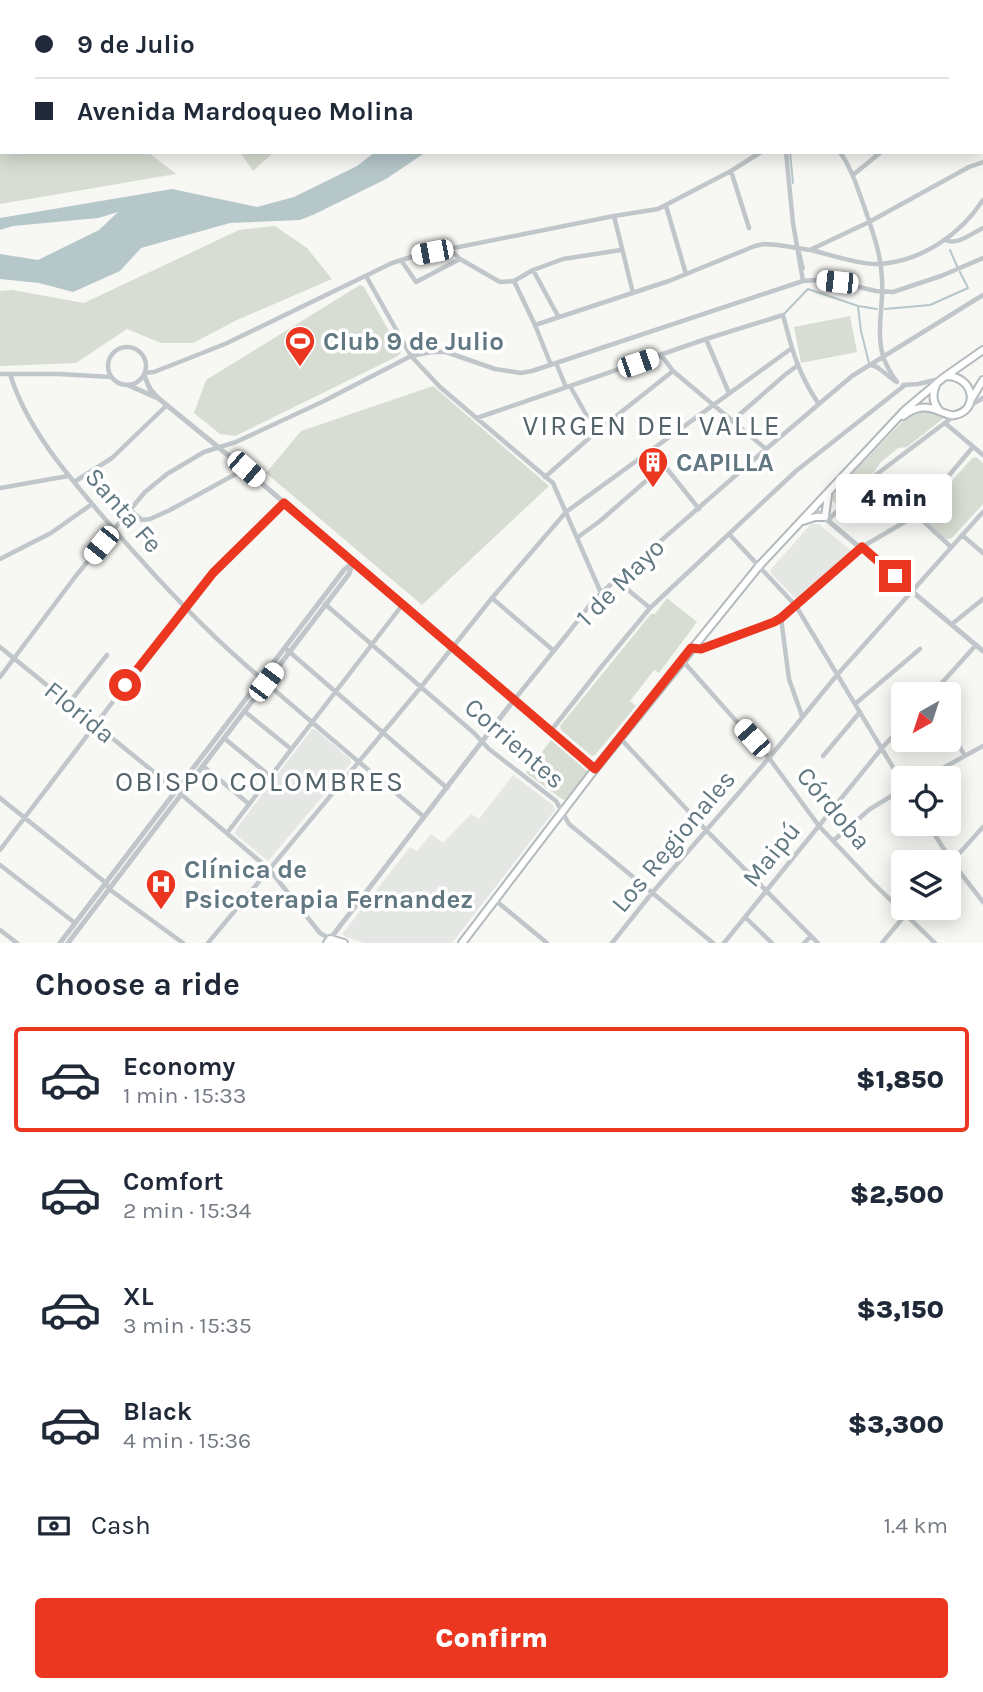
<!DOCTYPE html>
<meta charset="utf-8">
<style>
body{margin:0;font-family:Karla,sans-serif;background:#f2f2f3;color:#1f2937;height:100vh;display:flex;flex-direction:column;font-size:26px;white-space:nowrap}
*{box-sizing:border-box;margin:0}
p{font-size:23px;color:#747a83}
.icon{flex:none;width:38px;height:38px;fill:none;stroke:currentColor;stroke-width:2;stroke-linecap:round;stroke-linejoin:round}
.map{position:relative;height:943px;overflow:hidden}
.panel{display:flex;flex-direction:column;background:#fff;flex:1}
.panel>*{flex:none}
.guide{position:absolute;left:0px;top:0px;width:984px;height:154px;box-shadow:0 4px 18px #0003;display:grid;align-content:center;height:154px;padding:0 35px;background:#fff}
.needle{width:46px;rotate:219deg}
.buttons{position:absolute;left:891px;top:682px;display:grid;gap:14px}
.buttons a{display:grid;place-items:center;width:70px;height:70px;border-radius:7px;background:#fff;box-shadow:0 4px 18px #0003;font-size:35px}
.end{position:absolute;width:32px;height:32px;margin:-16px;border:9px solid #eb3720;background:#fff;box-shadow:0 0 0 4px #fff}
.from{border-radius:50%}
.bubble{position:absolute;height:49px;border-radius:7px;background:#fff;box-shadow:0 4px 18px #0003;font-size:23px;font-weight:800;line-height:49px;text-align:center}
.car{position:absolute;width:21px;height:42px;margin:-21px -10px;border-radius:9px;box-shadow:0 0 5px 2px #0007;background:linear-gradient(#fff 24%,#345 0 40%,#fff 0 76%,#345 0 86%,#fff 0)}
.guide b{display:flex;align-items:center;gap:24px;height:66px;font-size:26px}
.guide b+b{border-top:2px solid #e0e1e3}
.guide i{width:18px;height:18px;background:#1f2937}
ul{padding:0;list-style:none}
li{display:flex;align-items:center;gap:21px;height:105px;margin:0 14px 10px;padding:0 21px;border:4px solid transparent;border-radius:7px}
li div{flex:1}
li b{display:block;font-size:26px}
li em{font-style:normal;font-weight:800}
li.current{border-color:#eb3720}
li>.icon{width:63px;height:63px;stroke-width:1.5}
h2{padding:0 35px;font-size:32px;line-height:84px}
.pay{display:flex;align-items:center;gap:18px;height:77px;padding:0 35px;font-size:26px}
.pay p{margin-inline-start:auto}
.action{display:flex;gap:14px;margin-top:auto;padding:14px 35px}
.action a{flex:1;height:80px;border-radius:7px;background:#eb3720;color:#fff;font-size:28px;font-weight:800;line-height:80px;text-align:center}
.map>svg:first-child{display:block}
.built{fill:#e5e7e5}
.green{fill:#d8ddd3}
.water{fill:#b6c7c9}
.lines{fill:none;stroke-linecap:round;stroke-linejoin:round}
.stream{stroke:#b6c7c9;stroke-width:2}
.primary-casing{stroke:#b3babd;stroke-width:10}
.minor{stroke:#c0c6c9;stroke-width:4.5}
.tertiary{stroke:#c0c6c9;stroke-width:5}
.primary{stroke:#fff;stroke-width:6}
.route{stroke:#eb3720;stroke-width:9}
.labels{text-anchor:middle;stroke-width:7;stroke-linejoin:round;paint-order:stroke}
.poi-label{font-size:26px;font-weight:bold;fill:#617781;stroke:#fff;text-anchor:start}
.street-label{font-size:26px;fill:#617781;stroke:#fff}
.neighbourhood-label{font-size:28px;letter-spacing:2px;fill:#53646b;stroke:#fff}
</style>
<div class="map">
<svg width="983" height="943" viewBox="0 0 983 943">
<rect width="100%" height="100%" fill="#f7f7f4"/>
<path class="built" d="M811 524H819L850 550V553L799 598H795L771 573V569Z
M312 729H315L351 760V763L268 861 235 834 236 829Z
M513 775 553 805 555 810 452 943H364L344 936 343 933 410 847 417 851 431 834 443 843 471 814 479 819Z"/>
<path class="green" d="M71 0H491L488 2H73Z
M0 42 2 43V152H148L176 174 0 204Z
M240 152H274L253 171Z
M275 226 307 248 332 279 237 320 193 343H161L127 329 76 363 0 366V291L12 290 84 303 239 230Z
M360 285 364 287 401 352 398 356 235 436 220 434 194 413 206 380Z
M850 316 857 352 801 363 794 327Z
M433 386 549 486 422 605 266 473 301 431Z
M922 410 945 417 907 447 898 448 880 463 874 472 841 501 835 503 832 500 833 494 841 485 902 422 913 413Z
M976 457 983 463V504L952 538 946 539 923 518V514L972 458Z
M667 598 697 622 659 673 654 670 630 701 636 706 595 755 592 756 561 730 560 726 651 614H655Z
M551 740 587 771V773L565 800 562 799 526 773Z"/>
<path class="water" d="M375 152H426L386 179 315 214 300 220 230 223 141 248 120 271 73 292 39 283 0 279V254L38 260 99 230 118 212 98 218 13 226 0 230V218L172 189 257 207 294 197 357 166Z"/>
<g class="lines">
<path class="stream" d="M795 2V0
M790 152 793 183
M950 250 957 266
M800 252 804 269
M858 307 861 331 869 363
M885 309 930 305 968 288 960 272
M783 315 808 289 858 306 877 309"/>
<g class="primary-casing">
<path id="primary" d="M936 385C932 394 932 402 939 410
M972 398 983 380
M903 416C915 407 925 405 939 411 945 413 949 416 955 415 980 410 974 376 946 376
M803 521 815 517H825L828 495
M327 943 330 939 344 943
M462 943 595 769 759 566 905 410 943 378 983 350"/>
</g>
<path class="minor" d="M10 0 12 2
M424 2 427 0
M921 2 922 0
M982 28H983
M982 85 983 83
M982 104 983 107
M982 138 983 140
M786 152 793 223 803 281
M840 152C852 169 857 187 864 206 872 230 881 253 882 279 884 305 875 333 884 359 887 367 892 375 897 382
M731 171 749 228
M853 175 881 152
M666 206 686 274
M614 216 633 293
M946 240C957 246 972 233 983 228
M450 249 460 259 500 282 514 281 533 270 563 259 621 250
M811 250C831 255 861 265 880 264 922 261 961 234 983 200
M401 260 416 282 460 259
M533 270 558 316
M366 276 411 356 440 387 553 483 601 593
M514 281 535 325 551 365
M535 325 669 281 755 246 764 244 778 245 810 250 869 222 969 167 983 162
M706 339 729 393
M108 366a19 19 0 1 1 38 0a19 19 0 1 1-38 0Z
M661 355 673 371 766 449
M556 363 566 387
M871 365 877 367 895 381
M145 373 154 372 225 344 392 263 414 256 614 216 658 209 731 171 761 152
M0 374H59L111 377
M10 374C26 426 64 471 99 512 140 560 183 608 230 651 293 708 360 762 424 817
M903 385 918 384 939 379
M570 386 596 432
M968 407 983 398
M477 418 706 339 783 315C792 350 798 373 818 403
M732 421 786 374 797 366
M945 423 983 455
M652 450 699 509
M545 477 596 432 673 371
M873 477 917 513 921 519 951 547
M74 482 112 458 167 405
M0 488 68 476
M130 510 142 520 150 519 170 510 245 469
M828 520 873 477 954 416
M729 534 796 606 903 784
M962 535 983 553
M578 537 600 521 647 480
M0 559 51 533 92 504
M616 580 650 608
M492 598 554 651
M325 604 474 733 489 749 556 801 569 824 713 943
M781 618 789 679 802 716
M952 624 983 599
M0 647 176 790 269 869 320 933 330 939
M285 648 447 788
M694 648 701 649 774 622 781 618 862 547 908 520 917 513 973 447
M682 660 769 758 819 826 873 883 935 943
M0 677 75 577 114 529 145 492 167 474 204 452 236 442 322 402 411 356 432 352H446L495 369 521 373 532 371 803 281 817 280 837 282 876 291 893 292 941 276 983 258
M931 695 976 645
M514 700 569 632 589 606 601 593 766 449 852 376 983 295
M69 703 107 655
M855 704 920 649
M244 711 291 749
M948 726 965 756
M550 732 602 666 650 608 796 471 905 385
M224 738 270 776
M620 738 706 830 818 943
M823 756 860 712
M203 766 249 804
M923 779 983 746
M0 798 106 883 109 889 183 943
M928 824 952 862 983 902
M227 833 403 604
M833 841 870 809 903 789
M0 850 185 607 226 560 284 503
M0 865 75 923
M948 866 983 827
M495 900 547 943
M745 917 772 943
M0 930 17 943
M208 943 421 687 492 598 566 512 792 348
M612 943 652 893 769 758 837 675 983 512
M724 943 882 748 903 725
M804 943 811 936
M882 943 911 908"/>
<path class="tertiary" d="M144 375 150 389 158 398 245 469 507 693 520 706 595 769
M128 385 155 397
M813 508 983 651
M330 939 514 700
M60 943 344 570 353 562
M68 943 349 574 352 565"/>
<use href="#primary" class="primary"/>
</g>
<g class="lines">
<path class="route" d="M125 685 213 573 284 503 595 769 691 648 701 649 774 622 781 618 862 547 895 576"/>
</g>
<defs>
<g id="stadium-pin" transform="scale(1.575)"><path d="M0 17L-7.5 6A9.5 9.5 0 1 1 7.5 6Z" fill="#eb3720" stroke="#fff"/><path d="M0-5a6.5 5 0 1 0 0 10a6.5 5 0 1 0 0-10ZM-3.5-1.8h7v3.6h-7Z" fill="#fff"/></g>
<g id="building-pin" transform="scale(1.575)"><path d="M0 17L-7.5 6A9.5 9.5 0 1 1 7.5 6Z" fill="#eb3720" stroke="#fff"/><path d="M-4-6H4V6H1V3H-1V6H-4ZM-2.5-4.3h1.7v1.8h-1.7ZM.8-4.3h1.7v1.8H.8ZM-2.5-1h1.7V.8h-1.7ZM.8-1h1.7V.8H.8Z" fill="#fff"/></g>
<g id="hospital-pin" transform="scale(1.575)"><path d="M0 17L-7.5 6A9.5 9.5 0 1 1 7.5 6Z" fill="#eb3720" stroke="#fff"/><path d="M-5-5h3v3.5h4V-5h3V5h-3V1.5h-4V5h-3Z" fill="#fff"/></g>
</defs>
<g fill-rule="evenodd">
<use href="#stadium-pin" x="300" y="341"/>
<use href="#building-pin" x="653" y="462"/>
<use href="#hospital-pin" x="161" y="884"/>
</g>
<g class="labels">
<g class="poi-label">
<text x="323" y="350">Club 9 de Julio</text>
<text x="676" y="471">CAPILLA</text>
<text x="184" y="878">Clínica de<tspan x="184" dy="30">Psicoterapia Fernandez</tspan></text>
</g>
<g class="street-label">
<text transform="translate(124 510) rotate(49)" y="9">Santa Fe</text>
<text transform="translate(620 582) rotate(-45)" y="9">1 de Mayo</text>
<text transform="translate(80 712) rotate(39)" y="9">Florida</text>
<text transform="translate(515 743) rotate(41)" y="9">Corrientes</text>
<text transform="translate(834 808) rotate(50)" y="9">Córdoba</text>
<text transform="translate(673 841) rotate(-50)" y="9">Los Regionales</text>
<text transform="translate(771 854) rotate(-51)" y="9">Maipú</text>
</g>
<g class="neighbourhood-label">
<text x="652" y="435">VIRGEN DEL VALLE</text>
<text x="260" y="791">OBISPO COLOMBRES</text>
</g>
</g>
</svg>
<div class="buttons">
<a><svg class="needle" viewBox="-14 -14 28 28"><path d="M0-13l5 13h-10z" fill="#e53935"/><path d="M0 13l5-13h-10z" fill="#747a83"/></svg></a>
<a><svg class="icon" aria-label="locate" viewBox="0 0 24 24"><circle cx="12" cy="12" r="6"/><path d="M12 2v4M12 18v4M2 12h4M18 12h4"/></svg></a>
<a><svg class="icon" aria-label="layers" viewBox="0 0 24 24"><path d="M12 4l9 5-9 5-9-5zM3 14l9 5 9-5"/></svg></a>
</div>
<i class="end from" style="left:125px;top:685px"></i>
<i class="end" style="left:895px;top:576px"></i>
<div class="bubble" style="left:836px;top:474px;width:116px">4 min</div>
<i class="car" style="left:432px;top:252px;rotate:259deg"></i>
<i class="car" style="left:837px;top:282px;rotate:276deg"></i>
<i class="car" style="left:638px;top:363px;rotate:71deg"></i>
<i class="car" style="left:246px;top:469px;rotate:131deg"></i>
<i class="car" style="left:101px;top:545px;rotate:219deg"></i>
<i class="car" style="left:266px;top:682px;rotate:37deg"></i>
<i class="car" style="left:752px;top:738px;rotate:318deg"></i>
<div class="guide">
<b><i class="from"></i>9 de Julio</b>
<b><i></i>Avenida Mardoqueo Molina</b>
</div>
</div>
<section class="panel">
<h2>Choose a ride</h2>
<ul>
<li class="current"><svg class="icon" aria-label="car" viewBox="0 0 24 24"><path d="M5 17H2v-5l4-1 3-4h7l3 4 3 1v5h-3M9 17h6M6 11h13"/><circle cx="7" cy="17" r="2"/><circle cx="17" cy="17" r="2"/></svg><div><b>Economy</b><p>1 min · 15:33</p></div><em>$1,850</em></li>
<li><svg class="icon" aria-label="car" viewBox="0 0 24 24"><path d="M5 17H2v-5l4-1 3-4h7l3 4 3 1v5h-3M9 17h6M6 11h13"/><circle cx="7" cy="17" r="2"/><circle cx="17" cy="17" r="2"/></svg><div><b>Comfort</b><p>2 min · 15:34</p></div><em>$2,500</em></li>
<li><svg class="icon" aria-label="car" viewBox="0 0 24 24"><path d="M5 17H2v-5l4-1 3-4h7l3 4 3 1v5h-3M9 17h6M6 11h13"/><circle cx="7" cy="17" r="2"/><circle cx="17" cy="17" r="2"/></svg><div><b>XL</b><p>3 min · 15:35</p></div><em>$3,150</em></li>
<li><svg class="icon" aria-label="car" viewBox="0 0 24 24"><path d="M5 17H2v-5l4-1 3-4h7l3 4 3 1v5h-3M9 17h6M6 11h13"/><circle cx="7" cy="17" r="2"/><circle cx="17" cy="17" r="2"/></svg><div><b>Black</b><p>4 min · 15:36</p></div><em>$3,300</em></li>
</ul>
<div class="pay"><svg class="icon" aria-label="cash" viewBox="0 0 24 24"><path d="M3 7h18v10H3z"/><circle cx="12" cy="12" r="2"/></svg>Cash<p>1.4 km</p></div>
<div class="action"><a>Confirm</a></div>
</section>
